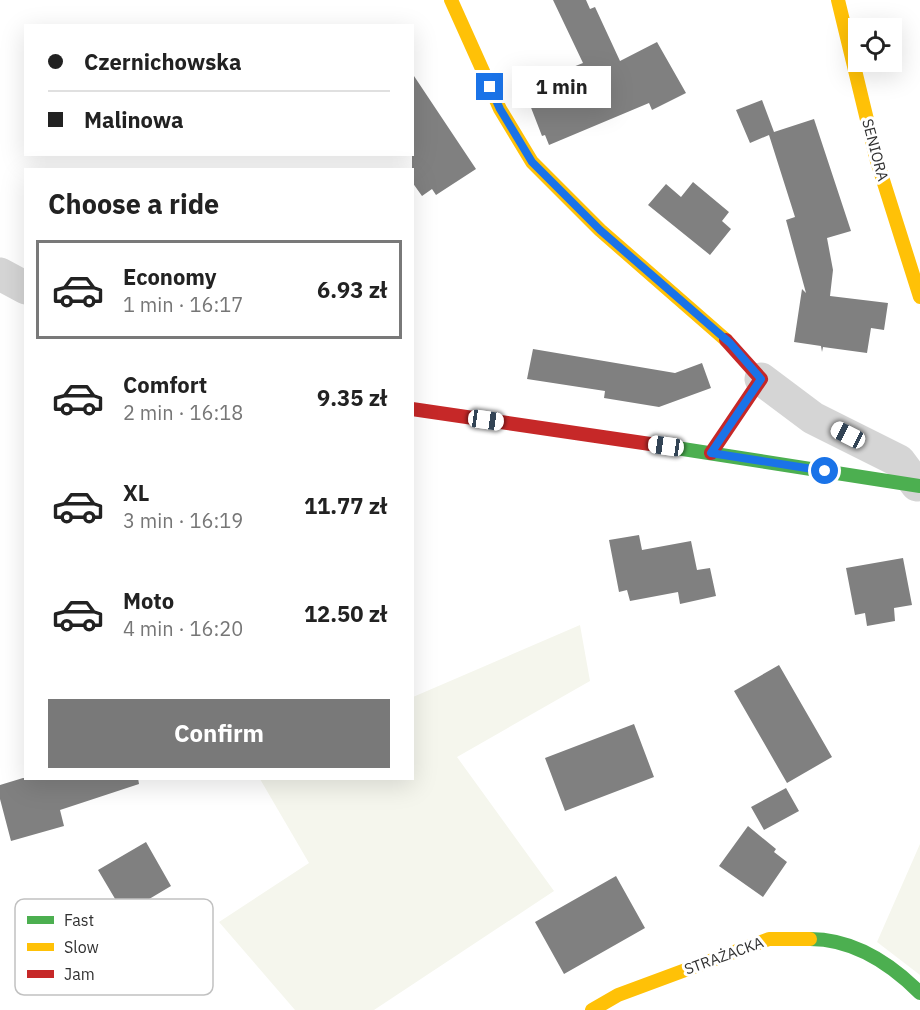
<!DOCTYPE html>
<meta charset="utf-8">
<style>
body{margin:0;font-family:"IBM Plex Sans",sans-serif;background:#f6f6f6;color:#222;height:100vh;display:flex;flex-direction:column;font-size:22px;white-space:nowrap}
*{box-sizing:border-box;margin:0}
p{font-size:20px;color:#767676}
.icon{flex:none;width:33px;height:33px;fill:none;stroke:currentColor;stroke-width:2;stroke-linecap:round;stroke-linejoin:round}
.map{position:relative;flex:1;overflow:hidden}
.drawer{position:absolute;left:24px;top:168px;width:390px;height:612px;display:flex;flex-direction:column;background:#fff;border-radius:0px;box-shadow:0 6px 24px #0002}
.drawer>*{flex:none}
.banner{position:absolute;left:24px;top:24px;width:390px;height:132px;border-radius:0px;box-shadow:0 6px 24px #0002;display:grid;align-content:center;height:132px;padding:0 24px;background:#fff}
.controls{position:absolute;left:848px;top:18px;display:grid;gap:12px}
.controls a{display:grid;place-items:center;width:54px;height:54px;border-radius:0px;background:#fff;box-shadow:0 6px 24px #0002;font-size:30px}
.end{position:absolute;width:27px;height:27px;margin:-14px;border:8px solid #1a73e8;background:#fff;box-shadow:0 0 0 3px #fff}
.from{border-radius:50%}
.bubble{position:absolute;height:42px;border-radius:0px;background:#fff;box-shadow:0 6px 24px #0002;font-size:20px;font-weight:700;line-height:42px;text-align:center}
.car{position:absolute;width:18px;height:36px;margin:-18px -9px;border-radius:8px;box-shadow:0 0 4px 2px #0007;background:linear-gradient(#fff 24%,#345 0 40%,#fff 0 76%,#345 0 86%,#fff 0)}
.banner b{display:flex;align-items:center;gap:21px;height:57px;font-size:22px}
.banner b+b{border-top:2px solid #e0e0e0}
.banner i{width:15px;height:15px;background:#222}
ul{padding:0;list-style:none}
li{display:flex;align-items:center;gap:18px;height:99px;margin:0 12px 9px;padding:0 12px;border:3px solid transparent;border-radius:0px}
li div{flex:1}
li b{display:block;font-size:22px}
li em{font-style:normal;font-weight:700}
li.selected{border-color:#797979}
li>.icon{width:54px;height:54px;stroke-width:1.5}
h2{padding:0 24px;font-size:27px;line-height:72px}
.action{display:flex;gap:12px;margin-top:auto;padding:12px 24px}
.action a{flex:1;height:69px;border-radius:0px;background:#797979;color:#fff;font-size:24px;font-weight:700;line-height:69px;text-align:center}
.map>svg:first-child{display:block}
.green{fill:#f5f6ed}
.building{fill:#808080}
.lines{fill:none;stroke-linecap:round;stroke-linejoin:round}
.street{stroke:#d5d5d5;stroke-width:33}
.fast{stroke:#4caf50;stroke-width:14}
.slow{stroke:#ffc107;stroke-width:14}
.jam{stroke:#c62828;stroke-width:14}
.route{stroke:#1a73e8;stroke-width:8}
.labels{text-anchor:middle;stroke-width:6;stroke-linejoin:round;paint-order:stroke}
.street-label{font-size:15px;fill:#313131;stroke:#fff}
.key{fill:#fff;stroke:#c1c1c1;stroke-width:1.5}
.key-label{font-size:16px;fill:#313131}
</style>
<div class="map">
<svg width="920" height="1010" viewBox="0 0 920 1010">
<rect width="100%" height="100%" fill="#fff"/>
<path class="green" d="M580 625 590 681 457 757 554 891 374 1010H295L219 922 309 863 260 779 412 778 413 697Z
M920 844V975L877 942Z"/>
<path class="building" d="M553 0H586L590 9 595 7 620 61 657 42 686 93 652 110 649 103 549 145 545 135 542 136 523 87 583 63Z
M412 73 476 169 436 195 432 189 422 196 412 182Z
M762 100 774 132 814 119 851 231 827 238 833 270 830 296 888 303 884 330 871 328 867 353 823 347 822 352 821 346 794 342 802 289 806 293 786 220 795 217 769 135 750 143 736 110Z
M693 182 729 212 722 221 731 229 710 255 648 205 666 184 681 197Z
M533 349 675 373 702 363 711 388 659 407 604 398 605 391 527 379Z
M639 535 642 550 691 541 697 570 710 568 716 596 680 604 678 592 630 601 627 590 619 592 609 540Z
M903 558 912 605 894 608 895 621 867 626 865 613 855 615 846 568Z
M779 665 832 757 787 783 734 691Z
M634 724 654 777 565 811 545 758Z
M23 778H138L139 784 60 810 64 826 11 841 0 799V785Z
M786 788 799 811 764 830 751 807Z
M748 826 776 849 774 852 787 862 763 897 719 866Z
M146 842 171 886 124 914 98 870Z
M616 876 645 928 564 974 535 922Z"/>
<g class="lines">
<path class="street" d="M0 274 26 288
M761 379 813 418 899 461 917 485"/>
<path class="fast" d="M657 445 920 486
M810 939C853 939 890 963 920 993"/>
<path class="slow" d="M451 0 500 109 532 162 600 230 726 340
M838 0 877 161 920 297
M592 1010 618 995 769 939H810"/>
<path class="jam" d="M412 409 657 445
M711 453 761 379 726 340"/>
</g>
<g class="lines">
<path class="route" d="M490 87 500 109 532 162 600 230 730 343 761 379 711 453 825 471"/>
</g>
<g class="labels">
<g class="street-label">
<text transform="translate(875 150) rotate(75)" y="5">SENIORA</text>
<text transform="translate(724 956) rotate(-20)" y="5">STRAŻACKA</text>
</g>
</g>
<rect x="15" y="899" width="198" height="96" rx="9" class="key"/>
<rect x="27" y="916" width="27" height="8" fill="#4caf50"/>
<rect x="27" y="943" width="27" height="8" fill="#ffc107"/>
<rect x="27" y="970" width="27" height="8" fill="#c62828"/>
<g class="key-label">
<text x="64" y="926">Fast</text>
<text x="64" y="953">Slow</text>
<text x="64" y="980">Jam</text>
</g>
</svg>
<div class="controls">
<a><svg class="icon" aria-label="locate" viewBox="0 0 24 24"><circle cx="12" cy="12" r="6"/><path d="M12 2v4M12 18v4M2 12h4M18 12h4"/></svg></a>
</div>
<i class="end from" style="left:825px;top:471px"></i>
<i class="end" style="left:490px;top:87px"></i>
<div class="bubble" style="left:512px;top:66px;width:99px">1 min</div>
<i class="car" style="left:486px;top:420px;rotate:98deg"></i>
<i class="car" style="left:848px;top:435px;rotate:297deg"></i>
<i class="car" style="left:666px;top:446px;rotate:278deg"></i>
<div class="banner">
<b><i class="from"></i>Czernichowska</b>
<b><i></i>Malinowa</b>
</div>
<section class="drawer">
<h2>Choose a ride</h2>
<ul>
<li class="selected"><svg class="icon" aria-label="car" viewBox="0 0 24 24"><path d="M5 17H2v-5l4-1 3-4h7l3 4 3 1v5h-3M9 17h6M6 11h13"/><circle cx="7" cy="17" r="2"/><circle cx="17" cy="17" r="2"/></svg><div><b>Economy</b><p>1 min · 16:17</p></div><em>6.93 zł</em></li>
<li><svg class="icon" aria-label="car" viewBox="0 0 24 24"><path d="M5 17H2v-5l4-1 3-4h7l3 4 3 1v5h-3M9 17h6M6 11h13"/><circle cx="7" cy="17" r="2"/><circle cx="17" cy="17" r="2"/></svg><div><b>Comfort</b><p>2 min · 16:18</p></div><em>9.35 zł</em></li>
<li><svg class="icon" aria-label="car" viewBox="0 0 24 24"><path d="M5 17H2v-5l4-1 3-4h7l3 4 3 1v5h-3M9 17h6M6 11h13"/><circle cx="7" cy="17" r="2"/><circle cx="17" cy="17" r="2"/></svg><div><b>XL</b><p>3 min · 16:19</p></div><em>11.77 zł</em></li>
<li><svg class="icon" aria-label="car" viewBox="0 0 24 24"><path d="M5 17H2v-5l4-1 3-4h7l3 4 3 1v5h-3M9 17h6M6 11h13"/><circle cx="7" cy="17" r="2"/><circle cx="17" cy="17" r="2"/></svg><div><b>Moto</b><p>4 min · 16:20</p></div><em>12.50 zł</em></li>
</ul>
<div class="action"><a>Confirm</a></div>
</section>
</div>
